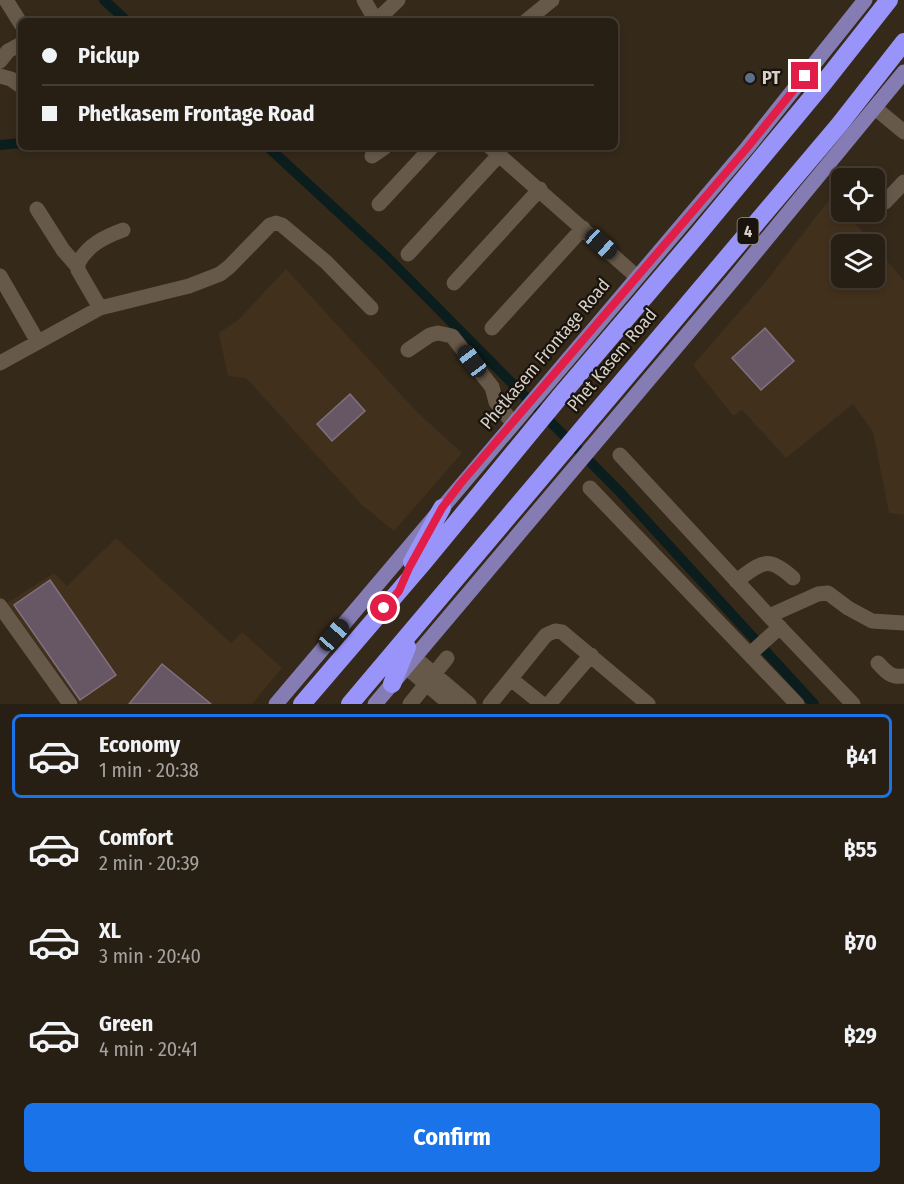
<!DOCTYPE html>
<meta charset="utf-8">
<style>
body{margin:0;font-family:"Fira Sans Condensed",sans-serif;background:#342c22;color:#f1f3f6;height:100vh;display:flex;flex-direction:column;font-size:22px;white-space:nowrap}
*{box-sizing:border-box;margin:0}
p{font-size:20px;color:#a5a2a0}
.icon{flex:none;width:33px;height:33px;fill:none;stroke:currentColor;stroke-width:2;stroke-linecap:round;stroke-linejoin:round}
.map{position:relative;height:704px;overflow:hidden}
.drawer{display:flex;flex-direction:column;background:#281f14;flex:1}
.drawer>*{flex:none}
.banner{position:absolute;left:18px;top:18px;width:600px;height:132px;border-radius:9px;box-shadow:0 3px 9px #0003,0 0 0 2px #443d34;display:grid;align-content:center;height:132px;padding:0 24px;background:#281f14}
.tools{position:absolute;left:831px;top:168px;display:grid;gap:12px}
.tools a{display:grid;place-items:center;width:54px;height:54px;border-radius:9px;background:#281f14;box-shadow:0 3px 9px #0003,0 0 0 2px #443d34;font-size:30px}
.end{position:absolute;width:27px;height:27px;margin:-14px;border:8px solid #e11d48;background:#fff;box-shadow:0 0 0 3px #fff}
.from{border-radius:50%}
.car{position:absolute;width:18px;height:36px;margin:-18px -9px;border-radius:8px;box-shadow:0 0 4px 2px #0007;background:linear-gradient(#222 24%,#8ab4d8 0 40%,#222 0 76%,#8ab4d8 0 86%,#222 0)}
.banner b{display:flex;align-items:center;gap:21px;height:57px;font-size:22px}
.banner b+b{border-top:2px solid #443d34}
.banner i{width:15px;height:15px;background:#f1f3f6}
ul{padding:10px 0 0;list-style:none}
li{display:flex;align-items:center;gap:18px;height:84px;margin:0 12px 9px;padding:0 12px;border:3px solid transparent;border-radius:9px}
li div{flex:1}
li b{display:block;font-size:22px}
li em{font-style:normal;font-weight:700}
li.on{border-color:#1a73e8}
li>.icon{width:54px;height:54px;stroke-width:1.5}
.primary-button{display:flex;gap:12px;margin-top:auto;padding:12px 24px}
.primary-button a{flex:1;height:69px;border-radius:9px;background:#1a73e8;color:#fff;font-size:24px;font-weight:700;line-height:69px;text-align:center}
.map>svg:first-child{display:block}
.built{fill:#41301c}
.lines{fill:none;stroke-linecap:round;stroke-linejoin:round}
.canal{stroke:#0c1d1d;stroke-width:10}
.building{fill:#675765;stroke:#81707f;stroke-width:1.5}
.minor{stroke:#675949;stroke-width:15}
.major{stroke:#857cb3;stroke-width:15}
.highway{stroke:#9994fa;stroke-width:18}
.route{stroke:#e11d48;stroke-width:8}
.service-dot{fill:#5c6f8a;stroke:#18130c;stroke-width:2}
.labels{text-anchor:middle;stroke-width:4.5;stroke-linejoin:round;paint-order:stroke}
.shield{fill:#18130c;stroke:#9e978f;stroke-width:1.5}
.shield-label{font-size:16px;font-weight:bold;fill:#d8d0c7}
.poi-label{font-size:18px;font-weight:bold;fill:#d8d0c7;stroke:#18130c;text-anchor:start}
.street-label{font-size:18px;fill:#d8d0c7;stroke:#18130c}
</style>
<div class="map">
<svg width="904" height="704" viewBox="0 0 904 704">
<rect width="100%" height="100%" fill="#35291a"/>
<path class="built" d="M832 196 841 208 842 212H845L873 244H842V278H874L875 246 904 281V515L889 513 873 432 853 404 786 458 742 410 733 416 693 365 767 280Z
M286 269 416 411 462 453 394 531 362 505 246 378 228 376 219 333 239 319Z
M116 538 231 643 242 632 282 668 252 704H80L7 603 54 573 67 586Z"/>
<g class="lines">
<path class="canal" d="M104 0 127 21
M0 145 21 143
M268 147 387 257 619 491 814 704"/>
</g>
<path class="building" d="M765 328 794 361 761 390 732 358Z
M350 394 365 411 332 441 317 424Z
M50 580 116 675 80 700 14 605Z
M162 664 211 704H129Z"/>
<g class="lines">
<path class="minor" d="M6 0 21 24
M364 0 376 21
M376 21 398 0
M526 21 552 0
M0 61 8 51 21 44
M0 76 11 79 21 86
M875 108 904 132
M490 147 636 276
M372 156 385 147
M885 202 904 182
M379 204 432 147
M37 209 63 250 77 266
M408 254 499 155
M0 276 38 342
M454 283 540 189
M100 308 78 270V263C88 245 104 237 123 230
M492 328 583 228
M408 350 430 335 438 333 452 336 492 387 496 402 513 423
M0 363 100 308 189 286 220 274 229 267 270 225 276 223 282 225 326 262 371 308
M620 455 769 616 853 704
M590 488 797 704
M736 581C762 563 767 554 793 578
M0 606 70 704
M769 616 818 594 828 593 848 608 872 621 904 623
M750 654 780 627
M414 657 469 704
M878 663C886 672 891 678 904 676
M406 667 450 704
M511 679 542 704
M410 704 447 658
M490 704 546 635 555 631 562 632 648 704
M549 704 591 655"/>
<path class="major" d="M276 704 747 148 865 0
M375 704 732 281 904 72"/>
<path class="highway" d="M412 562 442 508
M392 684 407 647
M302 704 423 563 562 394 699 233 822 85 889 0
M350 704 839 125 904 42"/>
</g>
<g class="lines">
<path class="route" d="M384 608 399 591 409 568 442 508 461 483 747 148 805 76"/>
</g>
<circle class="service-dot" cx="750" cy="78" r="6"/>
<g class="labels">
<rect class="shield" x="737.5" y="218" width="21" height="26" rx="4.5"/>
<g class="shield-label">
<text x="748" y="237">4</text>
</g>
<g class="poi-label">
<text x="762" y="84">PT</text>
</g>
<g class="street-label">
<text transform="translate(545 354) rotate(-50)" y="6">Phetkasem Frontage Road</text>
<text transform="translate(612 360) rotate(-50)" y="6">Phet Kasem Road</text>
</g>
</g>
</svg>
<div class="tools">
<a><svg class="icon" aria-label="locate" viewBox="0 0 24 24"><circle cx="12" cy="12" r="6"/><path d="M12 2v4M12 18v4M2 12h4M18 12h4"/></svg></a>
<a><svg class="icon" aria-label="layers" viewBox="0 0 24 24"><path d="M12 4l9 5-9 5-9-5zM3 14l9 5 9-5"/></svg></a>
</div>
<i class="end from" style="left:384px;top:608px"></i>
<i class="end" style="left:805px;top:76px"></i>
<i class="car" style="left:601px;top:244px;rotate:132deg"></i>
<i class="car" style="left:472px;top:361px;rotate:323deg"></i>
<i class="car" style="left:334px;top:635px;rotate:41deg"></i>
<div class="banner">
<b><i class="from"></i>Pickup</b>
<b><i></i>Phetkasem Frontage Road</b>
</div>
</div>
<section class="drawer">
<ul>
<li class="on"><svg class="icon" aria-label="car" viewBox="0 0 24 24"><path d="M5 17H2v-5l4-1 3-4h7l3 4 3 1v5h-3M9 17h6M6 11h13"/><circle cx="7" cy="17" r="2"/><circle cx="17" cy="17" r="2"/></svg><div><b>Economy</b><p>1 min · 20:38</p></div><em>฿41</em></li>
<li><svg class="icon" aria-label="car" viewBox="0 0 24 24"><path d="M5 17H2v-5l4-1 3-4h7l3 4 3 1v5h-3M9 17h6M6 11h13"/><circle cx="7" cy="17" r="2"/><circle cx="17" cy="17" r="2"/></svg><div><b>Comfort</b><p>2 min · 20:39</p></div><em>฿55</em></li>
<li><svg class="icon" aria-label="car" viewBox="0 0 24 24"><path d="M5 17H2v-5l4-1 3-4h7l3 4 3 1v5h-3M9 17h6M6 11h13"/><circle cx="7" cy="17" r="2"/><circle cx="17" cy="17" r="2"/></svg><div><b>XL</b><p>3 min · 20:40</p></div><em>฿70</em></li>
<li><svg class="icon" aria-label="car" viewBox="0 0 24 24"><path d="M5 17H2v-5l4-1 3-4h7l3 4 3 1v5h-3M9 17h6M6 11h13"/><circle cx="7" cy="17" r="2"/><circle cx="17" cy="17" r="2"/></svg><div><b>Green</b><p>4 min · 20:41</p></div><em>฿29</em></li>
</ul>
<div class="primary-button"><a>Confirm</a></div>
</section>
